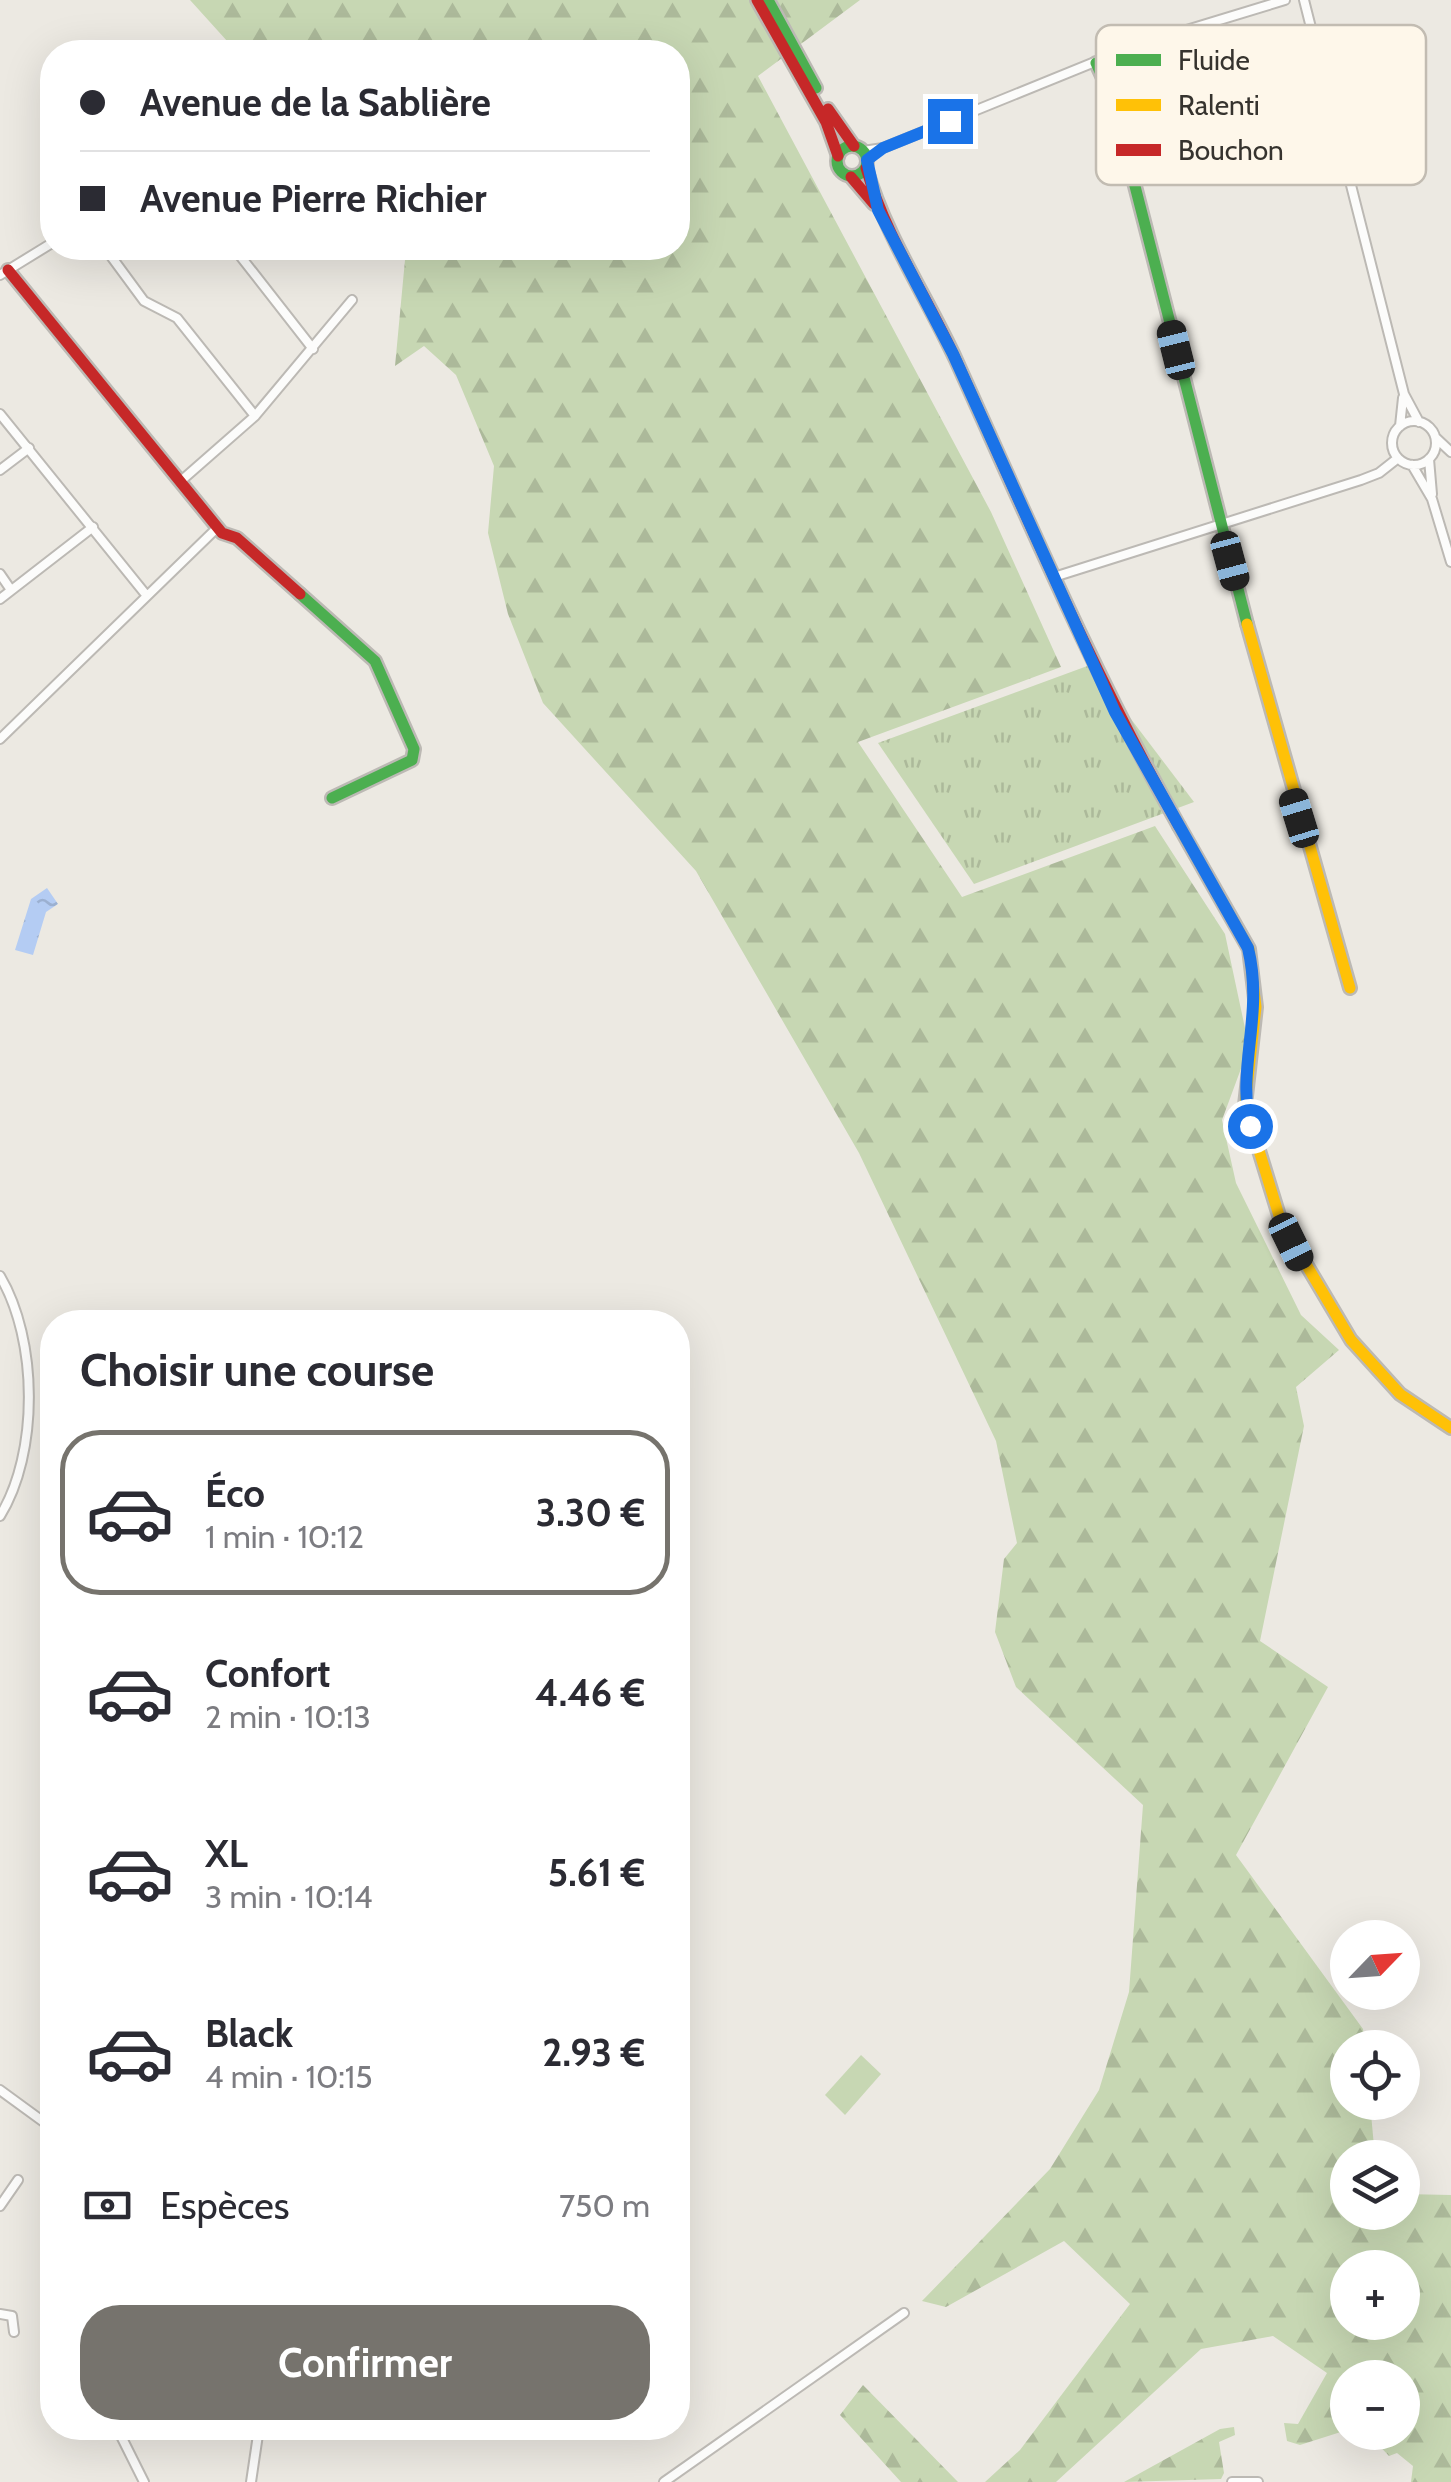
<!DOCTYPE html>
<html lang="fr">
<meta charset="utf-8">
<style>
body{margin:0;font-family:Cabin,sans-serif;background:#f7f7f7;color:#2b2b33;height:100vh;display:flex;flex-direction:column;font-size:38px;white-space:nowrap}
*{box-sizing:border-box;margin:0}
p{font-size:32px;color:#7c7c81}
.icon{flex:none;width:55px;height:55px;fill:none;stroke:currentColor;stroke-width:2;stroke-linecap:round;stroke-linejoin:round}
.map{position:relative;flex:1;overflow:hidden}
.sheet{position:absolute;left:40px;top:1310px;width:650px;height:1130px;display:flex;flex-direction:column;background:#fff;border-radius:40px;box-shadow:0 10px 40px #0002}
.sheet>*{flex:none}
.hud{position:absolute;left:40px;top:40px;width:650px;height:220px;border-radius:40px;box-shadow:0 10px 40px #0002;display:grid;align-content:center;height:220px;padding:0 40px;background:#fff}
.needle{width:65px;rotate:65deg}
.controls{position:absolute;left:1330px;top:1920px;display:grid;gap:20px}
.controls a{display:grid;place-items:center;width:90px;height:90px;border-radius:50%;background:#fff;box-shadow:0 10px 40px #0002;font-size:50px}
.end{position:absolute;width:45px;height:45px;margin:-22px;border:12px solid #1a73e8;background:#fff;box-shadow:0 0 0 5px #fff}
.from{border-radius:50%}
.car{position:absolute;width:30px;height:60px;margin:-30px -15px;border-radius:12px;box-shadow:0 0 8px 2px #0007;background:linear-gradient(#222 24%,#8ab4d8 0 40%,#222 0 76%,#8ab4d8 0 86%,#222 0)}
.hud b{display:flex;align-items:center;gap:35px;height:95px;font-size:38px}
.hud b+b{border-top:2px solid #e1e1e2}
.hud i{width:25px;height:25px;background:#2b2b33}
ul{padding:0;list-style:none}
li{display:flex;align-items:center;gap:30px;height:165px;margin:0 20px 15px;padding:0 20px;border:5px solid transparent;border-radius:40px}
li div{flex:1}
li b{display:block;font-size:38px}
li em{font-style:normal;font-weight:700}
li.active{border-color:#76736d}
li>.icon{width:90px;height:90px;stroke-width:1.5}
h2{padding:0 40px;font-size:45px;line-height:120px}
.pay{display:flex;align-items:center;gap:25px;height:110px;padding:0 40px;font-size:38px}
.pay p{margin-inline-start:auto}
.button{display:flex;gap:20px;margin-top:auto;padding:20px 40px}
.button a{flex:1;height:115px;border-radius:40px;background:#76736d;color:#fff;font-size:40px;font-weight:700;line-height:115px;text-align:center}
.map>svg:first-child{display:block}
.grass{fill:url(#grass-tufts)}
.forest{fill:url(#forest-firs);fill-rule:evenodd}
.pitch{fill:#c7d7b3}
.water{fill:url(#water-ripples)}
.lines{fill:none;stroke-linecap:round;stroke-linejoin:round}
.street-casing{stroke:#bcb9b4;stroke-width:12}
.fast-casing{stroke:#bcb9b4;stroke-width:16}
.slow-casing{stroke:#bcb9b4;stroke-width:16}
.jam-casing{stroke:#bcb9b4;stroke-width:16}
.street{stroke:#fcfcfb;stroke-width:8}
.fast{stroke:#4caf50;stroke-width:11}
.slow{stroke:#ffc107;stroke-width:11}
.jam{stroke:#c62828;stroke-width:11}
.route{stroke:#1a73e8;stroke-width:12}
.key{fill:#fef7ea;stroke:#c2bcb2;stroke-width:2.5}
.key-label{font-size:28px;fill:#36332e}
</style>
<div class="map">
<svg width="1451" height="2482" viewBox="0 0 1451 2482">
<defs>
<pattern id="grass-tufts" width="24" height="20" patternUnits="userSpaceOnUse" patternTransform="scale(2.5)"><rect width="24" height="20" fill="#c7d7b3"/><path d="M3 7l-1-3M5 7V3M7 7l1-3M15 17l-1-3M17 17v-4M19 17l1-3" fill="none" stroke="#acb99a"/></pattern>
<pattern id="forest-firs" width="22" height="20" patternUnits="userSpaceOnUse" patternTransform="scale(2.5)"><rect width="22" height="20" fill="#c7d7b3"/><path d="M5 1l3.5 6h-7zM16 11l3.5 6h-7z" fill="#acb99a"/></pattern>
<pattern id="water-ripples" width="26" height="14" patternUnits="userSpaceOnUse" patternTransform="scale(2.5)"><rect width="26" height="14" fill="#b4ccf3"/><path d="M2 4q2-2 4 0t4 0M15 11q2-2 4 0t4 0" fill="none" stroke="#9bb0d1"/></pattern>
</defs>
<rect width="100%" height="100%" fill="#ece9e2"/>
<path class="grass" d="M1090 665 1194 802 974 884 878 743Z"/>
<path class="forest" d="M190 0H860L758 76 991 512 1061 667 858 742 962 897 1155 826 1225 934 1249 1047 1222 1120 1236 1183 1301 1315 1339 1350 1296 1387 1304 1426 1260 1641 1328 1687 1236 1855 1363 2029 1365 2047 1348 2048V2102L1370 2103 1375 2157 1348 2158V2212H1402L1403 2194 1451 2195V2482H1411L1413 2466 1397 2453 1389 2456 1369 2435 1359 2433 1402 2432V2378H1348L1347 2430 1300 2445 1287 2441 1284 2423 1298 2424 1327 2373 1273 2336 1201 2349 1056 2482H985L1020 2450 1130 2304 1064 2241 946 2307 922 2301 1050 2169 1099 2090 1129 1992 1143 1805 1016 1687 995 1632 1004 1559 1017 1543 996 1441 859 1153 696 871 543 703 508 614 488 533 494 466 456 375 424 346 395 366 405 260 398 248H678V52H237ZM1348 2268H1402V2322H1348Z
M863 2385 958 2482H901L840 2415Z
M1234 2427 1235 2435 1219 2442 1224 2473 1221 2479 1124 2482 1220 2429Z"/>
<path class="pitch" d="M861 2055 881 2074 845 2115 825 2095Z"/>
<path class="water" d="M47 888 58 904 46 912 33 955 15 950 31 899Z"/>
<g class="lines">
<g class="street-casing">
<path id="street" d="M1304 0 1404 394 1419 422
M863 151 883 148 1134 46 1285 0
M105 248 144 301 177 318 255 416
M234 248 313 349
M0 275 52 243
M0 414 147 596
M1392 443a22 22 0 1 1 44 0a22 22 0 1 1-44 0Z
M1400 426 1403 398
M1436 438 1451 452
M1429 459 1432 494
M1412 465 1432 499 1451 562
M0 470 29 448
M182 480 255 416 352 300
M0 574 11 590
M1054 577 1361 480 1379 473 1398 458
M0 599 93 527
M0 739 218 527
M0 1276C38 1340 39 1453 0 1516
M0 2090 52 2128
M0 2206 18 2180
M0 2314 12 2316 14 2332
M117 2428 144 2482
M251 2482 259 2428
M664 2482 904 2313
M1232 2482H1258"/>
</g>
<g class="fast-casing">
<path id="fast" d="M768 0 816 88
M1096 63 1113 100 1247 624
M837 161a15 15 0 1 1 30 0a15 15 0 1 1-30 0Z
M300 594 375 661 414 749 412 760 332 798"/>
</g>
<g class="slow-casing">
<path id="slow" d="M1247 624 1350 988
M1179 826 1249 949 1256 1007 1245 1105 1281 1222 1351 1340 1400 1394 1451 1428"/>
</g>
<g class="jam-casing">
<path id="jam" d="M757 0 826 122 838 156
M828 109 854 146
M866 168C886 237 926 295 956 360 1027 517 1094 675 1179 826
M851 177 874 204
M8 270 222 533 237 538 300 594"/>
</g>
<use href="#street" class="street"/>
<use href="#fast" class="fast"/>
<use href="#slow" class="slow"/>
<use href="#jam" class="jam"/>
</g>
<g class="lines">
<path class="route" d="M950 121 883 148 867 160 878 210 953 354 1115 712 1248 948C1264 1015 1237 1064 1250 1126"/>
</g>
<rect x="1096" y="25" width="330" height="160" rx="15" class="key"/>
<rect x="1116" y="54" width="45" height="12" fill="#4caf50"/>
<rect x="1116" y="99" width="45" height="12" fill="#ffc107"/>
<rect x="1116" y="144" width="45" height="12" fill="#c62828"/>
<g class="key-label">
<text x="1178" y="70">Fluide</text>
<text x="1178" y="115">Ralenti</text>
<text x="1178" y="160">Bouchon</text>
</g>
</svg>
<div class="controls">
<a><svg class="needle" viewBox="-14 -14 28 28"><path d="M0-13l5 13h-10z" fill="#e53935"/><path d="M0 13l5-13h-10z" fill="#7c7c81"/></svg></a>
<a><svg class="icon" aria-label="locate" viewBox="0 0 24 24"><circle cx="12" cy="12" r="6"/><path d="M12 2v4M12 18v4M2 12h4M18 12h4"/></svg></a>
<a><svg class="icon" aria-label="layers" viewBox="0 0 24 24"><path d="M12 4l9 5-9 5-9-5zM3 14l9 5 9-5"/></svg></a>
<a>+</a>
<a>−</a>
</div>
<i class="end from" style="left:1250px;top:1126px"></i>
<i class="end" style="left:950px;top:121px"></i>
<i class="car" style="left:1176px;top:350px;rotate:346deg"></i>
<i class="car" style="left:1230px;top:561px;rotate:165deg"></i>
<i class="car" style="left:1299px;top:818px;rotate:343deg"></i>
<i class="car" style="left:1291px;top:1242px;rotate:154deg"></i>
<div class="hud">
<b><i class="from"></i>Avenue de la Sablière</b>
<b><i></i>Avenue Pierre Richier</b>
</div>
<section class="sheet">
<h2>Choisir une course</h2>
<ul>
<li class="active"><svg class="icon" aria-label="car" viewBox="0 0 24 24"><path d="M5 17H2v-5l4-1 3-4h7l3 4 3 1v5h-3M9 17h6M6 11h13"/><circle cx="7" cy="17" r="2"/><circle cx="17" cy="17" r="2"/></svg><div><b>Éco</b><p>1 min · 10:12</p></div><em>3.30 €</em></li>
<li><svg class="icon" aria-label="car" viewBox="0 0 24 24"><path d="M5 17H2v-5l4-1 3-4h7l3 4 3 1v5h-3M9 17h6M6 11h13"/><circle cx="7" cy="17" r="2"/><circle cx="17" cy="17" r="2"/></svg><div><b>Confort</b><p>2 min · 10:13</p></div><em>4.46 €</em></li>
<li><svg class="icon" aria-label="car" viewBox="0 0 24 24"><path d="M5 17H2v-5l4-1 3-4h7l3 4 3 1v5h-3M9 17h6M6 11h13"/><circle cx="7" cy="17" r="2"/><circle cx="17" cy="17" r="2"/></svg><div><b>XL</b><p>3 min · 10:14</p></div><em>5.61 €</em></li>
<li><svg class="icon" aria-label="car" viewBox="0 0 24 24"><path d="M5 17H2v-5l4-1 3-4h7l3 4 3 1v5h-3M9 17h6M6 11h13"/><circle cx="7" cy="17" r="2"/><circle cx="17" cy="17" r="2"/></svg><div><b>Black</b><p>4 min · 10:15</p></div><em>2.93 €</em></li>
</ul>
<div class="pay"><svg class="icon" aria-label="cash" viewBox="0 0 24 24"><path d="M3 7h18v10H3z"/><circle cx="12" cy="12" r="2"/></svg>Espèces<p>750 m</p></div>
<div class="button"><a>Confirmer</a></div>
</section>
</div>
